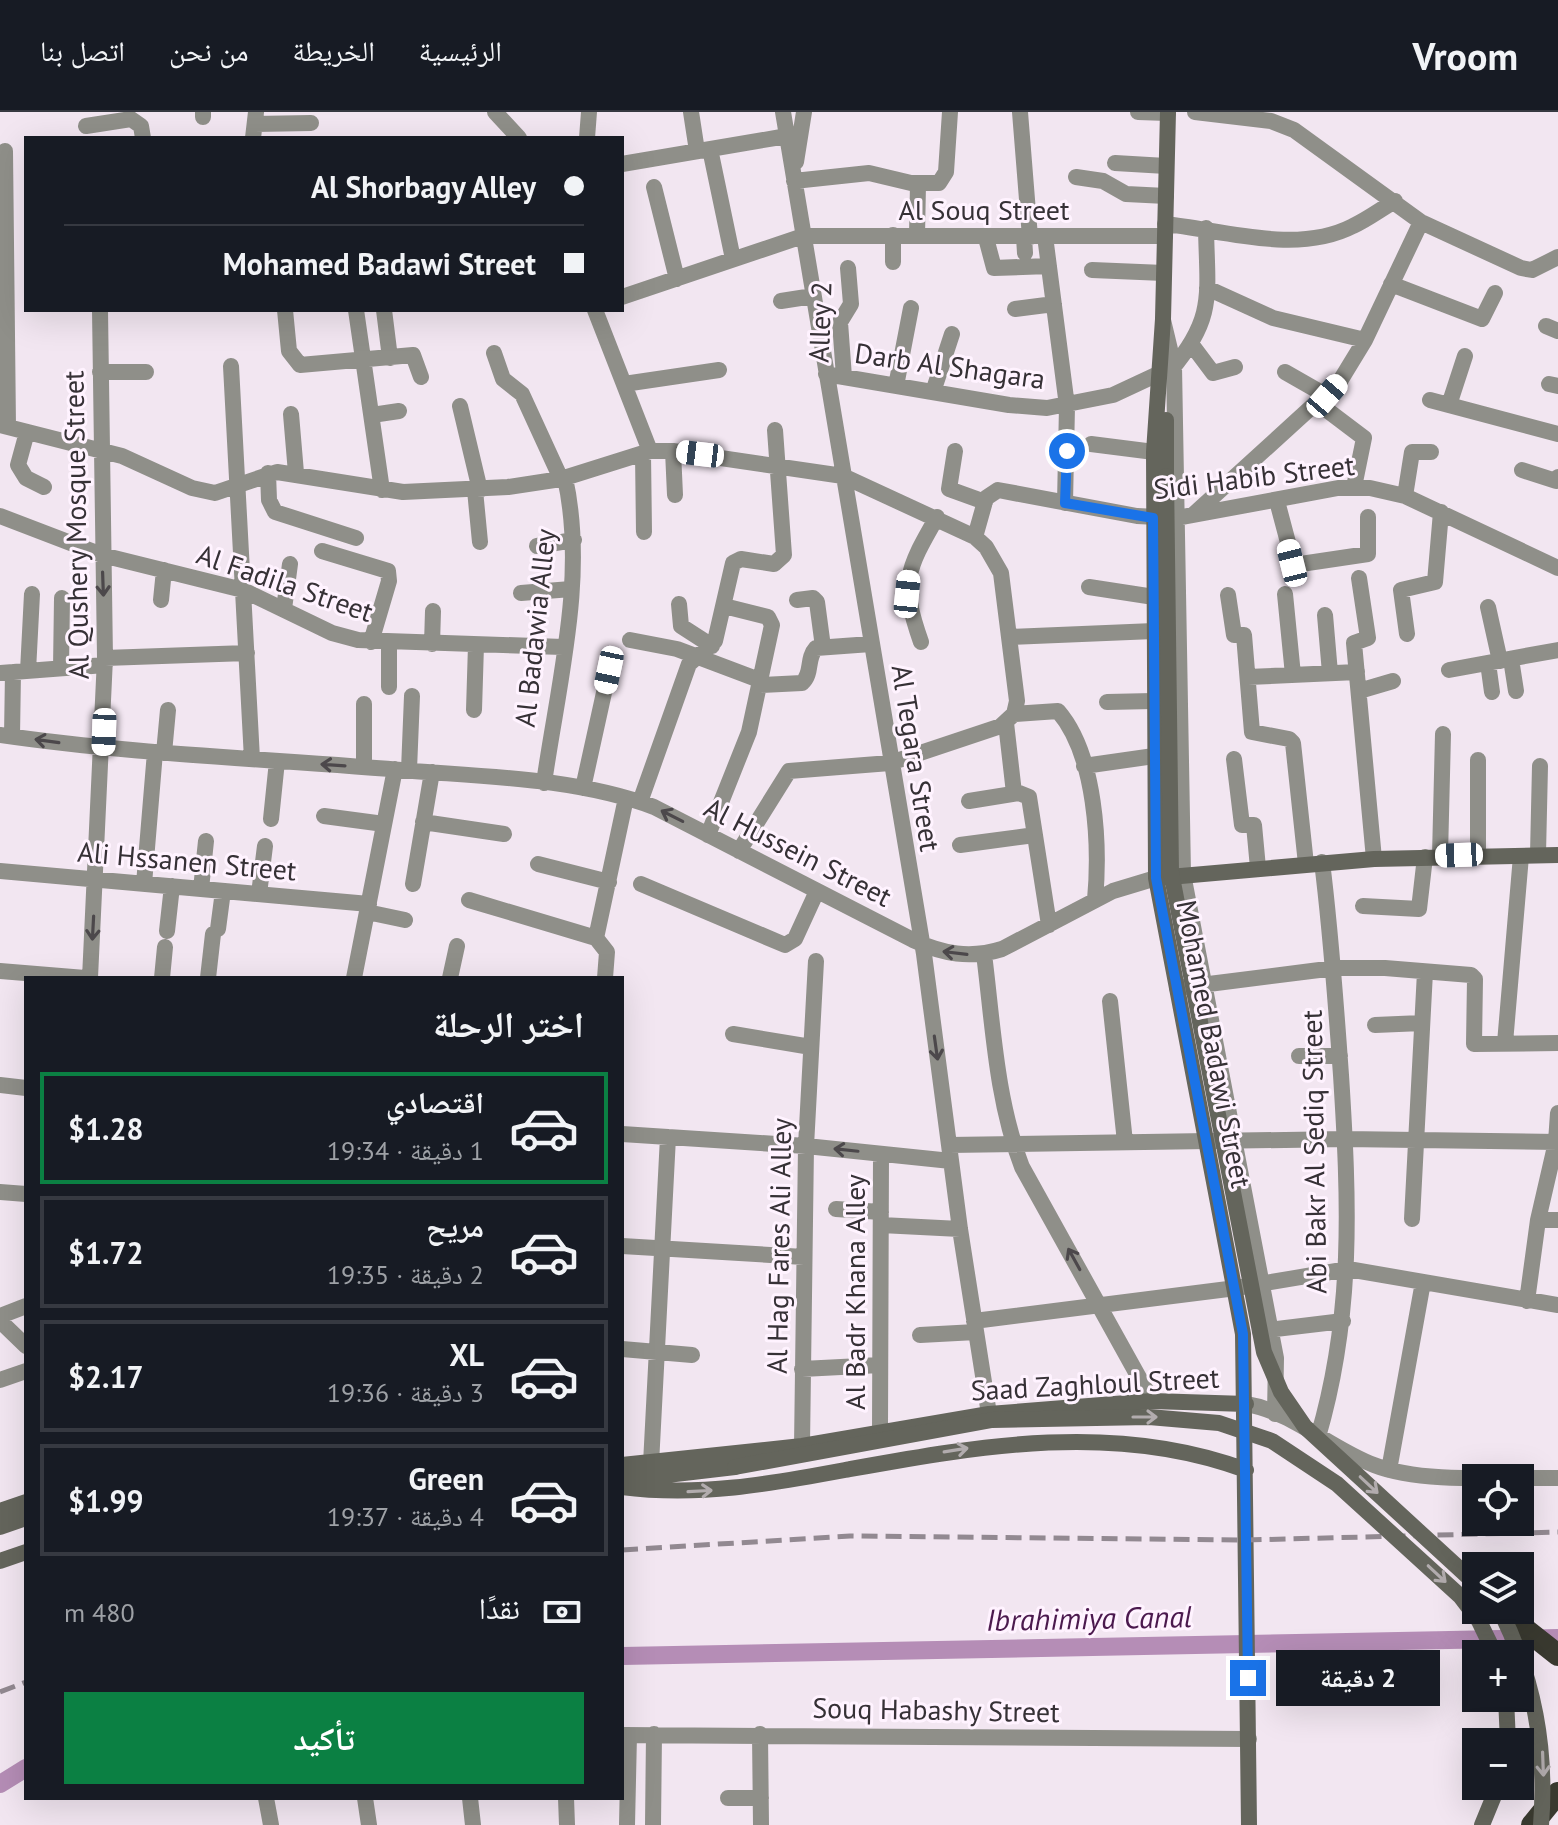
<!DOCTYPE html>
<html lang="ar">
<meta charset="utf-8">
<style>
body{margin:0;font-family:"PT Sans","Noto Naskh Arabic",sans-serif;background:#242831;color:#f1f3f6;direction:rtl;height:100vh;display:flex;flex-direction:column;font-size:30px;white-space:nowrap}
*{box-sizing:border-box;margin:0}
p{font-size:26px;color:#9ea1a6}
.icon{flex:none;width:44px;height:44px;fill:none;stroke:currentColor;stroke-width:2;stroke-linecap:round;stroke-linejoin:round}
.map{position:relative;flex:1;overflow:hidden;direction:ltr}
.sheet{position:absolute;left:24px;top:864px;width:600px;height:824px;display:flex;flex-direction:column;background:#171b24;border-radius:0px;box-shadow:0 8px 32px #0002;direction:rtl}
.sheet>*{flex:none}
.top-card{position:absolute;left:24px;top:24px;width:600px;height:176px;border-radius:0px;box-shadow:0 8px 32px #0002;direction:rtl;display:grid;align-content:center;height:176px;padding:0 40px;background:#171b24}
.controls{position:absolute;left:1462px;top:1352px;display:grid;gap:16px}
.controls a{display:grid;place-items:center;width:72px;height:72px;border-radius:0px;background:#171b24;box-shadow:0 8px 32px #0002;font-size:40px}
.end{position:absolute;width:36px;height:36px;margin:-18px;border:10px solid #1a73e8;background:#fff;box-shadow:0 0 0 4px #fff}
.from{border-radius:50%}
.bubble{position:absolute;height:56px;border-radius:0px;background:#171b24;box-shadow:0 8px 32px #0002;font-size:26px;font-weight:700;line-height:56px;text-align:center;direction:rtl}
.car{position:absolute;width:24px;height:48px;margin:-24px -12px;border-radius:10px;box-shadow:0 0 6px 2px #0007;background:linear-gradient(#fff 24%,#345 0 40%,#fff 0 76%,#345 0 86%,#fff 0)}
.top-card b{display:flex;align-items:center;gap:28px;height:76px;font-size:30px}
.top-card b+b{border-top:2px solid #363941}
.top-card i{width:20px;height:20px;background:#f1f3f6}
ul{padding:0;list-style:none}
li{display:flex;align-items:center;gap:24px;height:112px;margin:0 16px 12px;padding:0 24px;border:4px solid #363941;border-radius:0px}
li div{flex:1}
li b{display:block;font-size:30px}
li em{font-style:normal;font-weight:700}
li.selected{border-color:#0b8043}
li>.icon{width:72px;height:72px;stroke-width:1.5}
h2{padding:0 40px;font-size:36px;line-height:96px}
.pay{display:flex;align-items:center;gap:20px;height:88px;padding:0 40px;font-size:30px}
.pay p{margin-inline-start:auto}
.cta{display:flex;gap:16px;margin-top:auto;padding:16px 40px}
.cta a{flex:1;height:92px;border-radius:0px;background:#0b8043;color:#fff;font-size:32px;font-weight:700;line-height:92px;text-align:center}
header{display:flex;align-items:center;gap:48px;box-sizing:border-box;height:112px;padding:0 40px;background:#171b24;border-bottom:2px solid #363941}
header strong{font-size:38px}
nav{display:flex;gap:44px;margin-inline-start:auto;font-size:28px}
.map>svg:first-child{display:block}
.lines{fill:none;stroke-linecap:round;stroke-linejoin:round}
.canal{stroke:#b58db6;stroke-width:18}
.minor{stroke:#8f8f89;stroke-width:16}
.secondary{stroke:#64655c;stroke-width:16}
.trunk{stroke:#3a3a30;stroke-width:22}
.rail{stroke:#928991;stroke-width:5;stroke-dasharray:16 8;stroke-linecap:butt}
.secondary-bridge{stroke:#64655c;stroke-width:16}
.oneway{stroke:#4c484b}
.oneway2{stroke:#b2acae}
.route{stroke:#1a73e8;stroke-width:10}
.labels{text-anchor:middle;stroke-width:6;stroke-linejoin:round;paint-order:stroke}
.street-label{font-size:28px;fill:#363136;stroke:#fff3ff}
.water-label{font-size:30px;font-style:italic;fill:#4b194e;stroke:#fff3ff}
</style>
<header>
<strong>Vroom</strong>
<nav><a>الرئيسية</a><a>الخريطة</a><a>من نحن</a><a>اتصل بنا</a></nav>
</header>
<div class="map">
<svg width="1558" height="1713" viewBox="0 0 1558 1713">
<rect width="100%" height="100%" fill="#f2e6f1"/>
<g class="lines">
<path class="canal" d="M622 1544 1558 1526
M0 1672 26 1656"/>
<path class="minor" d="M203 0V5
M495 0 519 26
M691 0 697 39
M783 0 924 842 960 1117 989 1302
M1020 0 1030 125
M1138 0 1168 1
M1195 0 1271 9 1294 18 1421 110 1521 156 1532 158 1558 145
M255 12 311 11
M86 14 131 7 141 14 143 26
M253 26 256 0
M587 26 589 0
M710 37 733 147
M5 39 8 315
M796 50 804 0
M1115 51 1166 54
M622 52 787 24
M1076 65 1103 69 1126 82 1166 84
M794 69 869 61 911 71H939L946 60 950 0
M654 75 677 167
M1165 112C1223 118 1297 143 1353 114 1368 107 1381 97 1395 89
M917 124 918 72
M1045 124 1067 294 1065 391
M1024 125 1025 141
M986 126 994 156 1049 154
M893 150V123
M1092 158 1164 161
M1391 172 1482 207 1495 181
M1207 176 1273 206 1365 228
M622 185 803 124H1165
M781 189 813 184
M1015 197 1054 192
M285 198 289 239 300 253 413 243 421 265
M356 198 382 378
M384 198 390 246
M595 198 650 339
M1163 208 1174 254 1183 762 1276 1246 1275 1302
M1546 214 1558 219
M1192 233 1213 261 1235 255
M494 241 503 267 522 282 561 367
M231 254 252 647
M1171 258C1216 205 1207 181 1206 116
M100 260H146
M1285 260 1327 284
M826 262 1009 293 1047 296 1113 283 1158 262
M844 265 840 210 851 192 848 156
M624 272 719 258
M1549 272 1558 274
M896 274 911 196
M933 280 952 222
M1430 288 1558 322
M1319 292 1364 326 1354 375
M1449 293 1465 244
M460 294 480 378
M291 302 296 361
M372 303 399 299
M0 313 122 344 192 376 215 381 277 360 403 380 508 375 561 367 650 339H673L843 364 975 425 986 435 1001 461 1017 589 1014 602 1001 614 890 651 789 659 739 739
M27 320 18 353 26 366 44 375
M1091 332 1154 340
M673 339 675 383
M955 339 949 377 985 390
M643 342 644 420
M1522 358 1556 369 1558 365
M268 361 269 388 275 400 356 426
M475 378 480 430
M1405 384 1412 340H1431
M1277 389 1294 453 1368 442V405
M1193 403 1340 269 1365 228 1421 110
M0 404 102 443 243 478 332 521 358 528 563 535
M975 425 986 386 998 378 1137 404 1177 406 1338 376H1370L1405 384 1558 456
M537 434 574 428
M322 439 388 459 389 469 371 530
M1359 466 1368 526 1354 531 1374 747
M1089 475 1154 485
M521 481 571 477
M1285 482 1293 563
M1228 483 1234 523H1244L1252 620 1289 627 1293 631 1306 752
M161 488 164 458
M797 488 813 486 817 490 823 535
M679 492 681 514 712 534
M1488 495 1500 549
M284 497 290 452
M1325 503 1330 561
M1407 522 1401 478 1435 470 1441 400
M1009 525 1154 519
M630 528 677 537 762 569
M921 530C900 470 906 459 937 405
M389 531V575
M432 532 433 499
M105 546 247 541
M1511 547 1516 579
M1488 551 1492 580
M61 556 62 486
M1449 558 1558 538
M28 559 32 482
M0 561 105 553
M1248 565 1357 560
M760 573 802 571C813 561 806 547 816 536L871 532
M1359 579 1393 569
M1107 590 1153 589
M474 598 476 533
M1014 602 1058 599C1096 643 1100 733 1095 788
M1006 611 1014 681
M0 623C137 643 275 647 413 659 493 665 579 667 654 695L913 828C943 842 970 847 1002 837L1113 779 1156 766
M12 624 13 560
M164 641 168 598
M1234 647 1242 713H1254L1258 756
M1478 648V743
M1084 654 1154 644
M364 655V592
M409 658 412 584
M544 671C558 572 587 465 565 366
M583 676 609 558
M969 689 1019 681 1029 685 1049 813
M640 690 689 552 715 529 733 451 741 447 774 452 784 443 775 318
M324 704 384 712
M271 707 277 649
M423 710 504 722
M708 723 749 620 772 513 768 505 724 494
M960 733 1035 723
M1538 742 1540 654
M1440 744 1443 622
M538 752 609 770
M0 759 369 792
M144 772 155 640
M413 772 432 660
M641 772 785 833 795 827 817 779
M201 777 206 729
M259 782 265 734
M469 788 596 826 626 686
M1363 794 1419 797 1425 745
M367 800 405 808
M218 817 223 779
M167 819 172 774
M596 826 607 840 605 866
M984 842C993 913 996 987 1022 1055L1152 1289
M0 859 85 866
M90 866 105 546 100 198
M162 866 165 835
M208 866 213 822
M354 866 395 657
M450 866 457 834
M1177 876 1335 856H1385L1471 863 1475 867 1474 932 1558 931
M1110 889 1125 1030
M1375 913 1422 911
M733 922 811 935
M1505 931 1521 744
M1299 944H1340
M0 973 26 976
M622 1022 806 1034 951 1049
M949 1033 1345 1027 1558 1030
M0 1080 26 1082
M836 1097 881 1100
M1412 1107 1425 860
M1538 1108H1558
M881 1113 960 1117
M622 1134 804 1145
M1527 1189 1538 1108 1556 1030 1558 1001
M0 1204 26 1194
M0 1209 26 1234
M974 1209 1236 1176 1348 1157 1558 1193
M1260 1219 1343 1209
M920 1223 976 1220
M622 1237 692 1243
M802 1257 880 1253
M0 1268 26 1259
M1246 1292C1291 1299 1331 1337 1374 1353 1422 1372 1505 1365 1558 1366
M880 1319 881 1042
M1318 1325C1354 1202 1349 1089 1341 963 1336 892 1331 821 1322 750
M802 1334 806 1034 816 849
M651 1352 668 1025
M1389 1358 1423 1170
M760 1622 761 1713
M622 1623 1249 1627
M266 1686 271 1713
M365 1686 369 1713
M470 1686 473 1713
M566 1686 567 1713
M728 1686H761
M627 1713 629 1623
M653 1713 654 1622"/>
<path class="secondary" d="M1168 0 1163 207 1154 340 1156 766 1243 1222 1249 1713
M1166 308V364
M1158 766 1374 747 1558 743
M622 1353 802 1334 989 1302 1152 1289 1246 1292
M624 1368 735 1355
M622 1375C698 1385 770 1372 845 1358 979 1334 1114 1309 1246 1358
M0 1399 26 1390
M0 1415 26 1406
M0 1449 26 1440
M1506 1586 1508 1630
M1482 1713 1498 1674"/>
<path class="trunk" d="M1501 1498 1558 1543
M1532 1713 1558 1681"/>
<path class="rail" d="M622 1438 850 1424 1246 1428 1558 1420
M0 1580 26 1570"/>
<path class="secondary-bridge" d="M1166 364 1171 760 1264 1240 1281 1280 1305 1315 1476 1472
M735 1355 992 1308 1149 1305 1219 1311 1272 1329 1337 1372 1460 1484 1479 1509 1495 1542
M1500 1498C1534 1567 1547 1636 1541 1713"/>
</g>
<defs><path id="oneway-shaft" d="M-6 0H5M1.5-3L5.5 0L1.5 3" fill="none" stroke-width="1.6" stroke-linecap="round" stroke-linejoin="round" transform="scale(2)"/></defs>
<g class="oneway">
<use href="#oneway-shaft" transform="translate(103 472) rotate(88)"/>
<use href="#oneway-shaft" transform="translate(47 629) rotate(-172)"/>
<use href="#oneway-shaft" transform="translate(333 653) rotate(-176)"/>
<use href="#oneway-shaft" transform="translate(672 704) rotate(-153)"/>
<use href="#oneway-shaft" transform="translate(93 816) rotate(93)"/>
<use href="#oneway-shaft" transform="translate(955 841) rotate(-173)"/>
<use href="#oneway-shaft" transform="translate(936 936) rotate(82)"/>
<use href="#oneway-shaft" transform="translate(846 1038) rotate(-174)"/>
<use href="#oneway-shaft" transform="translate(1074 1147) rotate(-119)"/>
</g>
<g class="oneway2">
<use href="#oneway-shaft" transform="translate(1145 1305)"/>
<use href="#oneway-shaft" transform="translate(956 1338) rotate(-9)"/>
<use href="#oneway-shaft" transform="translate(1369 1373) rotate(43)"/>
<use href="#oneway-shaft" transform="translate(700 1379) rotate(-3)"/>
<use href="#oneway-shaft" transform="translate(1437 1462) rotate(43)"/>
<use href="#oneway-shaft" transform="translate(1543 1652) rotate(88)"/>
</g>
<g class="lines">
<path class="route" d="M1067 339 1065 391 1153 406 1156 766 1243 1222 1248 1566"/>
</g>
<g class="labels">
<g class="street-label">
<text x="984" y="108">Al Souq Street</text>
<text transform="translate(820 210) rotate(-88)" y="10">Alley 2</text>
<text transform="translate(950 254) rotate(8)" y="10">Darb Al Shagara</text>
<text transform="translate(1254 365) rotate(-7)" y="10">Sidi Habib Street</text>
<text transform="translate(76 413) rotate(-91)" y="10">Al Qushery Mosque Street</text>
<text transform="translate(285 471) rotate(19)" y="10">Al Fadila Street</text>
<text transform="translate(535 516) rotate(-84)" y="10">Al Badawia Alley</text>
<text transform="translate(916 646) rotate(81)" y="10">Al Tegara Street</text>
<text transform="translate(798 740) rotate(27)" y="10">Al Hussein Street</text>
<text transform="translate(187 749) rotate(5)" y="10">Ali Hssanen Street</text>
<text transform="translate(1214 932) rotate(79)" y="10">Mohamed Badawi Street</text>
<text transform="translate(1314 1040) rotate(-91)" y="10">Abi Bakr Al Sediq Street</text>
<text transform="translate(779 1134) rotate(-89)" y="10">Al Hag Fares Ali Alley</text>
<text transform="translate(855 1180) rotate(-90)" y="10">Al Badr Khana Alley</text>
<text transform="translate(1095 1272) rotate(-3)" y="10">Saad Zaghloul Street</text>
<text transform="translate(936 1598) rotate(1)" y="10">Souq Habashy Street</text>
</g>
<g class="water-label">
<text transform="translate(1089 1507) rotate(-1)" y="10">Ibrahimiya Canal</text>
</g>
</g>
</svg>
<div class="controls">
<a><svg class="icon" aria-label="locate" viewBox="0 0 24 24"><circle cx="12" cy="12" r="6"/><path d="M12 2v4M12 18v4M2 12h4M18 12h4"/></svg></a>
<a><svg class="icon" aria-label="layers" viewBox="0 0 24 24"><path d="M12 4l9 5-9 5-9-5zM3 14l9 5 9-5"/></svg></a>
<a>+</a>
<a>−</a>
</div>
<i class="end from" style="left:1067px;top:339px"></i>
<i class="end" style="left:1248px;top:1566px"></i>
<div class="bubble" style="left:1276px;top:1538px;width:164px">2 دقيقة</div>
<i class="car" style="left:1327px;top:284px;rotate:41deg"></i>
<i class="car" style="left:700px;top:342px;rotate:277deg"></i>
<i class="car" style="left:1292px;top:451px;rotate:346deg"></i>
<i class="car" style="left:907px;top:482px;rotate:6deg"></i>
<i class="car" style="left:609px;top:558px;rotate:192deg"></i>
<i class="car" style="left:104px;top:620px;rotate:182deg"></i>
<i class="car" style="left:1459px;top:743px;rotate:268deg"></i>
<div class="top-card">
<b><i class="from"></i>Al Shorbagy Alley</b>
<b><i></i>Mohamed Badawi Street</b>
</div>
<section class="sheet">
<h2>اختر الرحلة</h2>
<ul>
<li class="selected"><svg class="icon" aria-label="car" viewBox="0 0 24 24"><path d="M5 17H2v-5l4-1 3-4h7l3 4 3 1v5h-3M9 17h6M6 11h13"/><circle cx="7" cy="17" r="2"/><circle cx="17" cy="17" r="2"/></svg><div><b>اقتصادي</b><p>1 دقيقة · 19:34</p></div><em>$1.28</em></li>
<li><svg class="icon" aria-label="car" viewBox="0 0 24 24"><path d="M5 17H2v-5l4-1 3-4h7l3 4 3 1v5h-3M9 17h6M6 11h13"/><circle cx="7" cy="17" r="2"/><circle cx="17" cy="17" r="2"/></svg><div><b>مريح</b><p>2 دقيقة · 19:35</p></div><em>$1.72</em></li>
<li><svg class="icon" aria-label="car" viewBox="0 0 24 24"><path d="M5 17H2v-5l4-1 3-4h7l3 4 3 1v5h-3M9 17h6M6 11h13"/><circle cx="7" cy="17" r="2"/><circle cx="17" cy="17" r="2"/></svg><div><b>XL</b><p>3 دقيقة · 19:36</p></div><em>$2.17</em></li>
<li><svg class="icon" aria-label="car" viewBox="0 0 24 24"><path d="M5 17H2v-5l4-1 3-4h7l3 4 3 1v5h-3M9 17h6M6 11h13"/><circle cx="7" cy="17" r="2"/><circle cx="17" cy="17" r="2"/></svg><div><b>Green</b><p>4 دقيقة · 19:37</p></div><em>$1.99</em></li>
</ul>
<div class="pay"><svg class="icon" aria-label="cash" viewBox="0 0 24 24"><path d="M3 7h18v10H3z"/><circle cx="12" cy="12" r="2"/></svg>نقدًا<p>480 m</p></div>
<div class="cta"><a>تأكيد</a></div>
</section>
</div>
